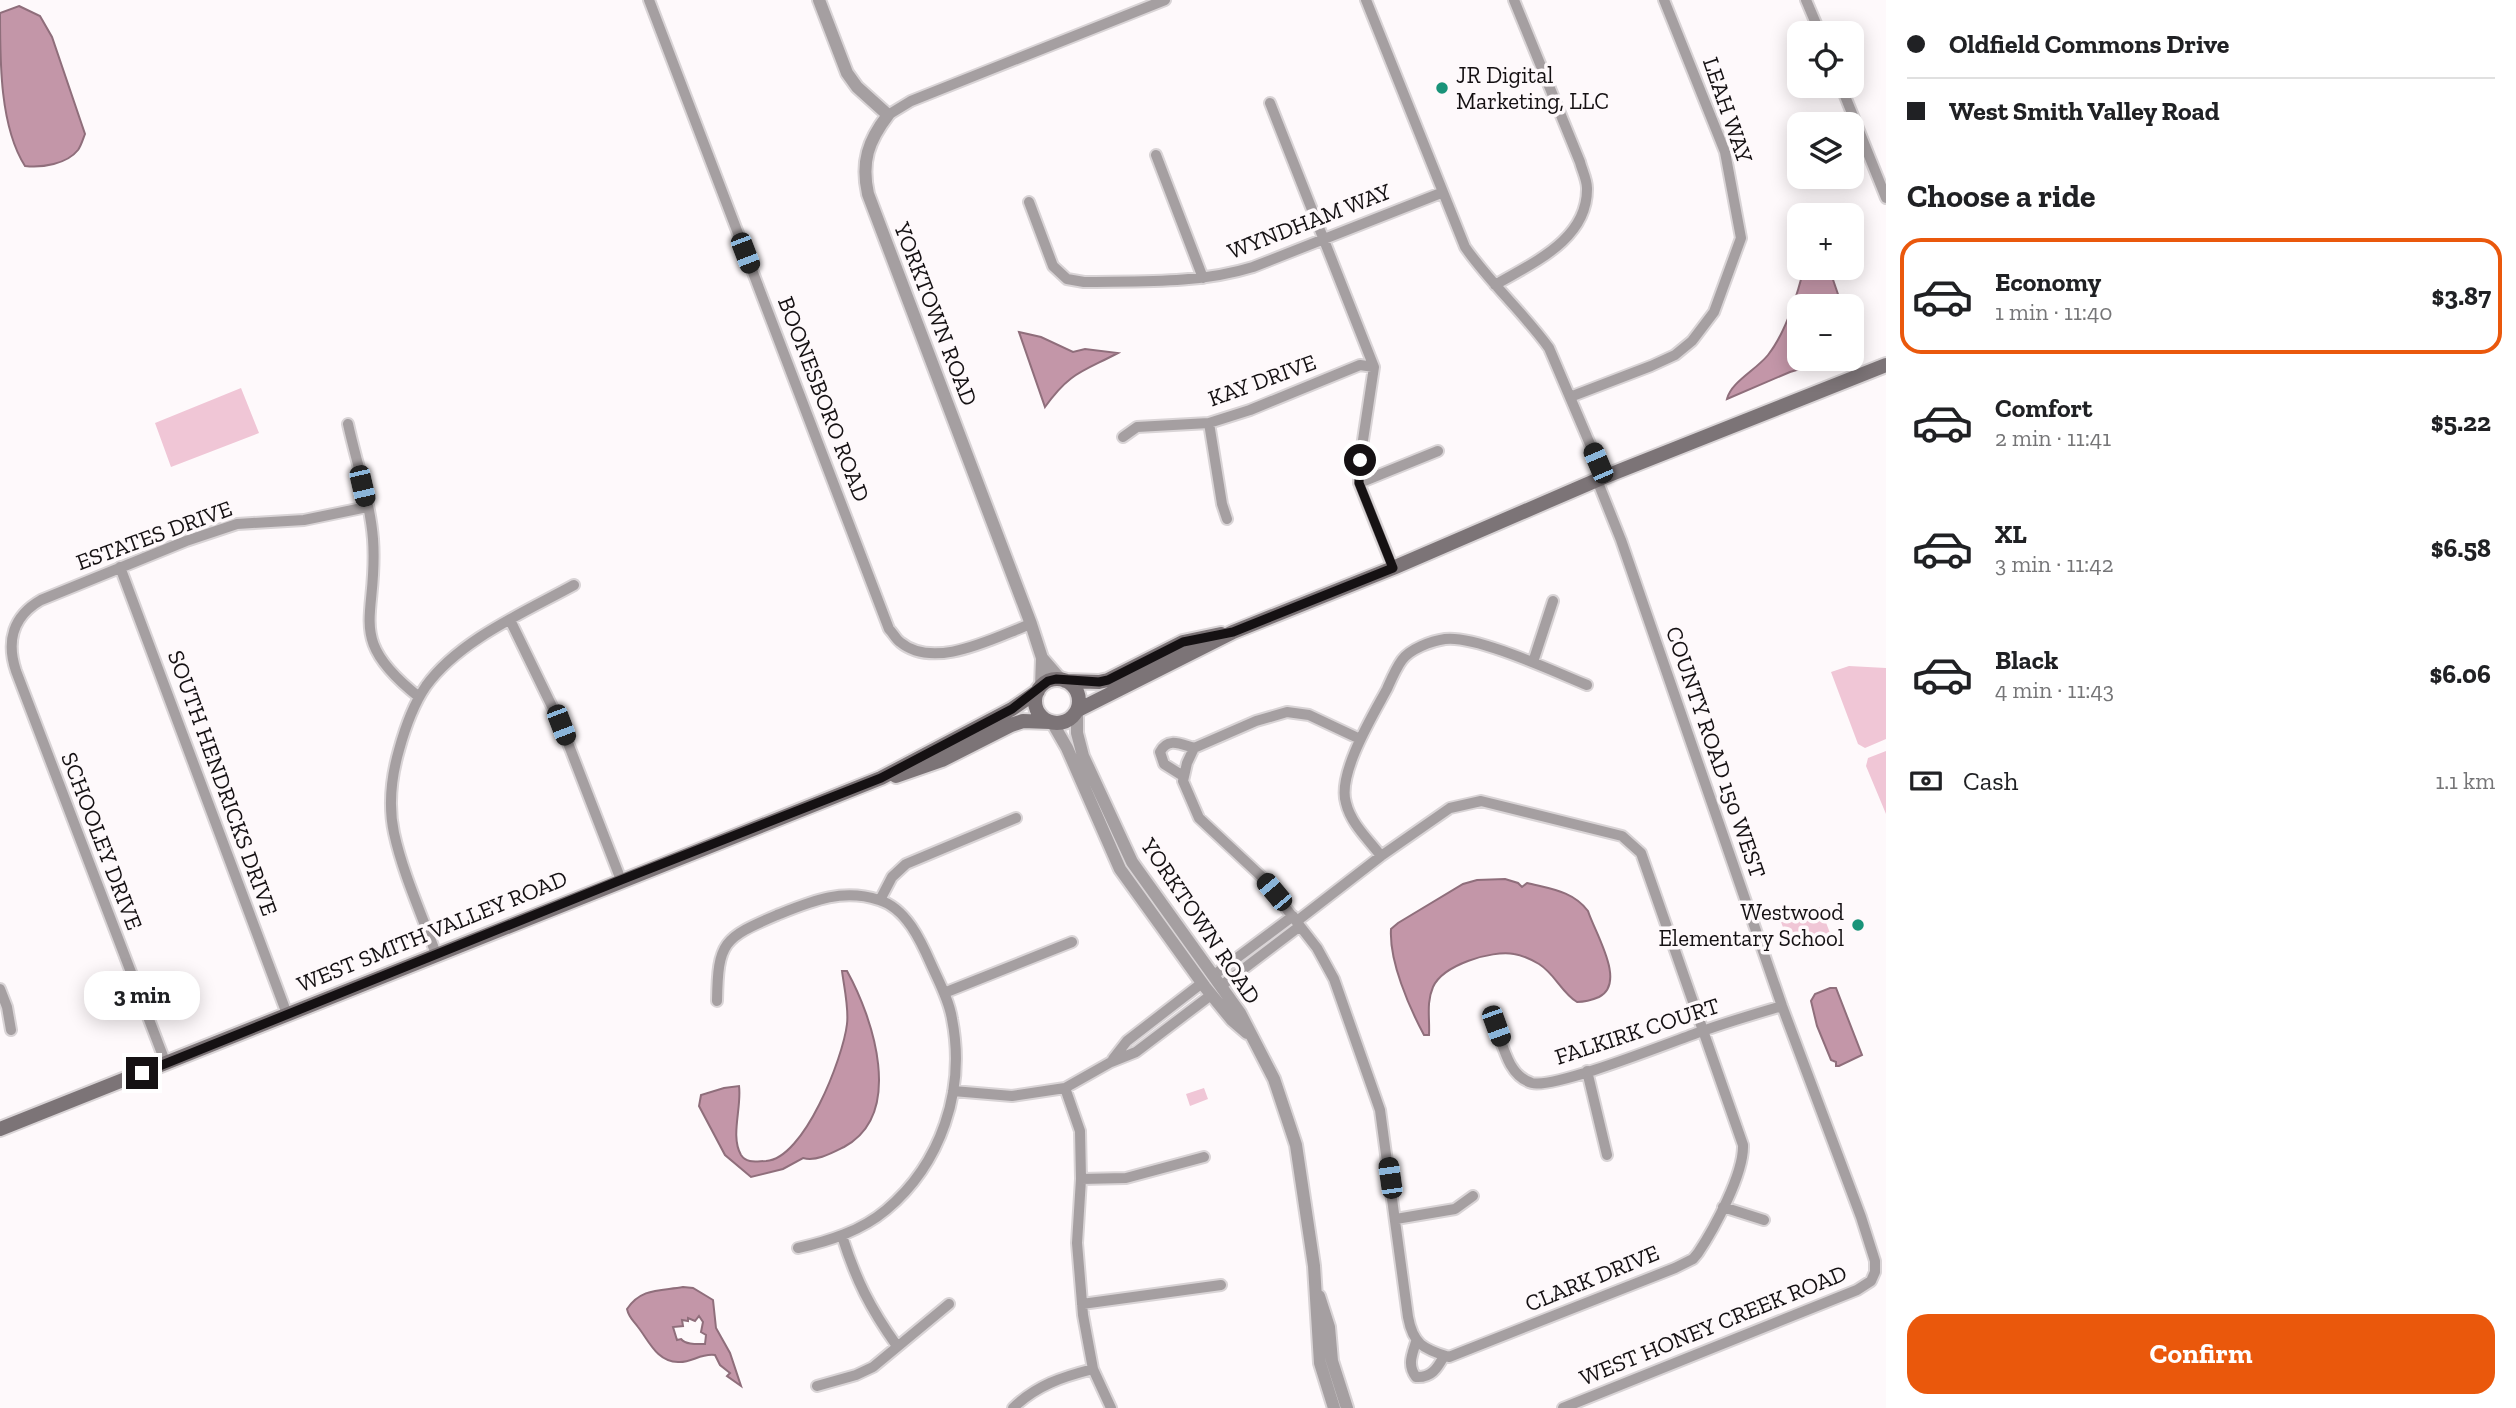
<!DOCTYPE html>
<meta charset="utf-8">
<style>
body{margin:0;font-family:"Zilla Slab",serif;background:#f6f6f6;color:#202124;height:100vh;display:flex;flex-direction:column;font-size:26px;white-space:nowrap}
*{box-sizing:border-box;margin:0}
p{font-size:23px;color:#757577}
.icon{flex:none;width:38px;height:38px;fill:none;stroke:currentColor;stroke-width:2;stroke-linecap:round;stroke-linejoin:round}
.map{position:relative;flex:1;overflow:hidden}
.panel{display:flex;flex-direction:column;background:#fff;width:630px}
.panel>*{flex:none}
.guide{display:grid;align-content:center;height:154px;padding:0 21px;background:#fff}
.tools{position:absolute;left:1787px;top:21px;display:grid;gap:14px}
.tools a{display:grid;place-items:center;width:77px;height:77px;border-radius:14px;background:#fff;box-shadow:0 4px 18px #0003;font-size:35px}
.end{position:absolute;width:32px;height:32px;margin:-16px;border:9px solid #151113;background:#fff;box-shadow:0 0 0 4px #fff}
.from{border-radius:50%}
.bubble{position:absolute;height:49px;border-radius:21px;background:#fff;box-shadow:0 4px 18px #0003;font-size:23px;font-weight:700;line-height:49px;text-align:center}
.car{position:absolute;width:21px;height:42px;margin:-21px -10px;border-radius:9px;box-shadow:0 0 5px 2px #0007;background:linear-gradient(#222 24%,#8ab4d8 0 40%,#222 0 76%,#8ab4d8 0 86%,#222 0)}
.guide b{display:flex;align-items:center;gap:24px;height:66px;font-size:26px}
.guide b+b{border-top:2px solid #e0e0e0}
.guide i{width:18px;height:18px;background:#202124}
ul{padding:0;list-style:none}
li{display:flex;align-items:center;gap:21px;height:116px;margin:0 14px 10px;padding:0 7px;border:4px solid transparent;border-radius:21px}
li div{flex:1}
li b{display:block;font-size:26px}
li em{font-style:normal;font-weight:700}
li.selected{border-color:#ea580c}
li>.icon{width:63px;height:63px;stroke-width:1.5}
h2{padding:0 21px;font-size:32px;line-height:84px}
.pay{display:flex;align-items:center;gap:18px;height:77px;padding:0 21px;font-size:26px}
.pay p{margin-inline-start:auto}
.cta{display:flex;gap:14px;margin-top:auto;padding:14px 21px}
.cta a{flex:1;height:80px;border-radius:21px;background:#ea580c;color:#fff;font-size:28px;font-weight:700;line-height:80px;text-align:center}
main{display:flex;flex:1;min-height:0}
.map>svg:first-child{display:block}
.green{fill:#f0c6d6}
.water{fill:#c396a8;stroke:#8f6e7b;stroke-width:2;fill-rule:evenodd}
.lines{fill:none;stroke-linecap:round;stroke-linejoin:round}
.minor-casing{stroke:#d9d4d6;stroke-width:14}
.tertiary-casing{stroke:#d9d4d6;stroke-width:16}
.secondary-casing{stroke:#d9d4d6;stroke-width:18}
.minor{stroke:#a59fa1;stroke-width:10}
.tertiary{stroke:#a59fa1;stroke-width:12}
.secondary{stroke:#7c7477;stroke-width:14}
.route{stroke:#151113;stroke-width:9}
.poi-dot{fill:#199379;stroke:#fef9fb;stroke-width:2.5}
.labels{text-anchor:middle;stroke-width:7;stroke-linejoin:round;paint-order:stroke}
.poi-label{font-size:23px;fill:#151113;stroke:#fef9fb;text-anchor:start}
.street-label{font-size:23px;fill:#151113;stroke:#fef9fb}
</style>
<main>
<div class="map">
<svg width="1886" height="1408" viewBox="0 0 1886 1408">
<rect width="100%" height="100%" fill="#fef9fb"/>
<path class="green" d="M241 388 259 433 171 467 155 423Z
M1849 666 1886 668V739L1865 748 1858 744 1831 672Z
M1886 751V814L1866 766 1868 758Z
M1820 907 1830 933 1791 948 1781 922Z
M1204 1088 1208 1099 1190 1106 1186 1094Z"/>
<path class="water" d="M19 6 40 16 52 37 85 134C83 139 81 146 78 150 67 164 42 168 25 166 0 127 0 62 0 13Z
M1804 268H1829L1842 306H1799V359H1833L1790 372 1727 399C1731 382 1756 370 1768 355 1786 332 1797 296 1804 268Z
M1019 332 1041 337 1073 352 1085 349 1118 353C1082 372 1070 372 1045 407Z
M1505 879 1518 883 1522 887 1527 883C1551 889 1573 891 1588 911 1595 933 1627 983 1599 997 1592 1000 1585 1002 1577 1002 1562 993 1555 974 1539 964 1532 960 1522 955 1514 954 1491 950 1443 965 1433 987 1426 1003 1430 1019 1429 1035H1424C1409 1007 1389 961 1391 929L1398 923 1463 884 1477 880Z
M842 971H847C873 1018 905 1114 844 1147 832 1153 816 1162 803 1158L783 1169 751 1177 725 1155 699 1106 701 1095 724 1088 739 1086C742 1107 730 1136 741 1155 747 1164 757 1161 766 1161 804 1159 843 1058 847 1024 849 1008 844 987 842 971Z
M1830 988H1836L1862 1055 1839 1066H1836V1062L1831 1060 1817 1026 1811 1001 1815 994Z
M683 1287 693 1288 713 1300 716 1328 730 1353 741 1386 727 1376 730 1373 720 1365 715 1355C700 1353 692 1363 678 1362 657 1362 649 1341 638 1327 633 1320 629 1318 627 1309 641 1288 660 1291 683 1287ZM699 1316 703 1322 701 1332 706 1335 705 1344C697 1344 686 1345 681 1339L677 1340 673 1327 683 1326 682 1320 688 1321V1318L695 1321Z"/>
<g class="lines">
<g class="minor-casing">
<path id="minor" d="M649 0 889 629C893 633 896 639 900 642 935 671 995 637 1031 624
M1366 0 1465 247C1490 283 1523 312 1549 348L1604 477
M1806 0 1820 33
M1841 86 1886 198
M1270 103 1374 367 1360 460 1359 483 1393 568
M888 115 911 101 1165 0
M1156 155 1203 278
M1029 202 1053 266 1067 279 1084 282C1140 281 1198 284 1253 267L1441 193
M1495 285C1532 263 1588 240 1587 188 1587 180 1582 170 1580 162L1514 0
M1570 397 1651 366 1675 355 1692 341 1714 312 1741 238 1725 152 1664 0
M1209 423 1222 504 1227 519
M348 424C356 461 370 501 373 539 379 618 343 637 419 697
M1123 437 1137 427 1209 423 1250 410 1360 365 1374 367
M1359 483 1438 451
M120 567 287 1014
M510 620 561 725 621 880
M1533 662 1553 601
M1183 776 1164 764 1160 752C1168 737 1180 744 1194 748
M1381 856C1369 840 1351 824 1346 803 1337 774 1373 715 1387 689 1391 680 1396 668 1402 660 1410 649 1431 641 1445 639 1476 635 1555 672 1587 685
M880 900 892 877 906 864 1016 818
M1297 921 1381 856 1450 808 1481 801 1622 836 1641 853 1743 1145C1744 1174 1714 1229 1698 1253L1693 1259 1675 1268 1449 1357C1423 1349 1413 1344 1408 1317L1380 1110 1334 979 1317 948 1261 876 1199 818 1183 781 1187 763 1194 748 1256 721 1287 712 1309 715 1360 739
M436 954C422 915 403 874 394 833 388 805 391 778 399 750 405 728 413 705 426 686 459 640 525 612 574 585
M1214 975 1293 916
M1221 986 1300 926
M0 989 7 1007 11 1030
M944 993 1072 942
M717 1001C718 942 723 938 777 915 812 901 842 888 879 900 906 908 921 941 931 964 939 982 949 1000 952 1019 966 1090 941 1164 886 1210 861 1231 829 1241 798 1248
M1496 1026C1503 1045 1508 1076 1532 1083 1555 1089 1671 1042 1700 1032 1727 1022 1755 1014 1782 1006
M1113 1059 1127 1041 1202 983
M166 1064 16 671C6 641 13 616 41 600L186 541 237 524 304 520 367 507
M1587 1071 1607 1155
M1065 1088 1080 1131 1081 1179 1077 1243 1083 1315 1093 1369 1111 1408
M953 1091 1012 1096 1065 1088 1111 1062 1136 1052 1211 995
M1081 1179 1126 1178 1204 1157
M1723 1207 1764 1220
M1396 1219 1455 1209 1473 1196
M842 1236C856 1280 870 1308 897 1346
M1082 1304 1221 1285
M1416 1342C1412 1355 1407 1365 1416 1377 1431 1378 1437 1369 1444 1356
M817 1386 856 1375 873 1367 949 1304
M1013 1408C1037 1385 1062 1377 1093 1369
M1563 1408 1857 1290 1871 1281 1875 1272V1261L1861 1217 1782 1006 1621 540 1597 480"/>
</g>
<g class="tertiary-casing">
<path id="tertiary" d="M819 0 847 73 857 87 888 115C868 141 861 162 868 194L1031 624 1042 658 1041 687
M1042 658 1061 680
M1077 712V733L1083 756 1132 862 1240 1013 1274 1079 1296 1145 1314 1266 1320 1363 1334 1408
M1052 722 1067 748 1120 869 1205 987 1232 1020 1247 1033
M1319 1296 1329 1327 1332 1361 1347 1408"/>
</g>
<g class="secondary-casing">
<path id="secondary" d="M1035 701a22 22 0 1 1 44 0a22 22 0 1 1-44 0Z
M1065 681 1099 682 1108 680 1183 642 1221 634
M1078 710 1233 632 1393 568 1604 477 1886 365
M896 776 942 760 1011 725 1023 721 1050 722
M0 1129 881 778 1012 709 1038 691"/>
</g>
<use href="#minor" class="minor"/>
<use href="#tertiary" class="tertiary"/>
<use href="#secondary" class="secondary"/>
</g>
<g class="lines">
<path class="route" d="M142 1073 621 880 881 778 1012 709 1048 681 1056 679 1099 682 1108 680 1183 642 1233 632 1393 568 1359 483 1360 460"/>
</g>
<g class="poi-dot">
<circle cx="1442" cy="88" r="7"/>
<circle cx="1858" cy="925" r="7"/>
</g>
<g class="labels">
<g class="poi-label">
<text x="1456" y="83">JR Digital<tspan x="1456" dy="26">Marketing, LLC</tspan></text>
<text x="1844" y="920" text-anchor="end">Westwood<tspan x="1844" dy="26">Elementary School</tspan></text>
</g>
<g class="street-label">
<text transform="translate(1728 110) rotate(71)" y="8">LEAH WAY</text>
<text transform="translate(1309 221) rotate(-21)" y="8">WYNDHAM WAY</text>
<text transform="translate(936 314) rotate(69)" y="8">YORKTOWN ROAD</text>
<text transform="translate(1262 380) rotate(-20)" y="8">KAY DRIVE</text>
<text transform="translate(824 399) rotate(69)" y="8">BOONESBORO ROAD</text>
<text transform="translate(154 535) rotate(-20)" y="8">ESTATES DRIVE</text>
<text transform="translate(1716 752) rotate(71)" y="8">COUNTY ROAD 150 WEST</text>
<text transform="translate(223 783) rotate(70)" y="8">SOUTH HENDRICKS DRIVE</text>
<text transform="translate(102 841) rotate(69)" y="8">SCHOOLEY DRIVE</text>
<text transform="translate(1201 921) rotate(56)" y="8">YORKTOWN ROAD</text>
<text transform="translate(432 931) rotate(-22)" y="8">WEST SMITH VALLEY ROAD</text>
<text transform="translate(1637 1031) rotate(-18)" y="8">FALKIRK COURT</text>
<text transform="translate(1592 1278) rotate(-22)" y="8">CLARK DRIVE</text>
<text transform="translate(1713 1325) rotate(-22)" y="8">WEST HONEY CREEK ROAD</text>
</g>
</g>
</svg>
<div class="tools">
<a><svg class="icon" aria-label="locate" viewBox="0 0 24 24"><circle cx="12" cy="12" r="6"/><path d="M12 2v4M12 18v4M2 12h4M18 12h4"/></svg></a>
<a><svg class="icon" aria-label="layers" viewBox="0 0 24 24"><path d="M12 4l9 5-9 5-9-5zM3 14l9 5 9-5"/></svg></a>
<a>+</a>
<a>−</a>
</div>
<i class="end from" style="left:1360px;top:460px"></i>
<i class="end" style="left:142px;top:1073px"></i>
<div class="bubble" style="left:84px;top:971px;width:116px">3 min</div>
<i class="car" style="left:745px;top:253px;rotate:159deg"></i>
<i class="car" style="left:1598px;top:463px;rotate:337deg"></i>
<i class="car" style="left:362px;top:486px;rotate:167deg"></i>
<i class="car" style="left:561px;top:725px;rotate:159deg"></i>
<i class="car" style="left:1274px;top:892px;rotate:320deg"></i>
<i class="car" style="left:1496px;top:1026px;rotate:160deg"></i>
<i class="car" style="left:1390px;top:1178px;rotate:352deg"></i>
</div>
<section class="panel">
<div class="guide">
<b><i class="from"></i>Oldfield Commons Drive</b>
<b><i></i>West Smith Valley Road</b>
</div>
<h2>Choose a ride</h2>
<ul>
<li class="selected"><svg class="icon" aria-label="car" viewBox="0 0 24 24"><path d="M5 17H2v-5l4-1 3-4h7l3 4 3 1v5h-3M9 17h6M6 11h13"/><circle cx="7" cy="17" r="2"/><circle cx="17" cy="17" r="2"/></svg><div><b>Economy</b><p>1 min · 11:40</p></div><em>$3.87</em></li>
<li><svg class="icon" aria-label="car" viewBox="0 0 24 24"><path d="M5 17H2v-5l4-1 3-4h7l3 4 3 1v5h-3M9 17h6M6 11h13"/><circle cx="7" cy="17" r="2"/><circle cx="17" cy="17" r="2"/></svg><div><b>Comfort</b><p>2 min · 11:41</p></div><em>$5.22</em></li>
<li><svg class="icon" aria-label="car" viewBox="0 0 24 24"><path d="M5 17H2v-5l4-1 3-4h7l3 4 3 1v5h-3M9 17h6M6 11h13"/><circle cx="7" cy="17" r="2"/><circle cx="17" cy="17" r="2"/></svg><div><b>XL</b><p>3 min · 11:42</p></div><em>$6.58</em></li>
<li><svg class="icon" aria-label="car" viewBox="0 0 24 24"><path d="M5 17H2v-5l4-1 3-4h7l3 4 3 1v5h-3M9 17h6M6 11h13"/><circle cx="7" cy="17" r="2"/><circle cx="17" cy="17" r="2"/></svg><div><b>Black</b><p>4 min · 11:43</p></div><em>$6.06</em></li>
</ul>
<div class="pay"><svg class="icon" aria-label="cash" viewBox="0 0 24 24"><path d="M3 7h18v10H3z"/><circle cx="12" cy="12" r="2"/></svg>Cash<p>1.1 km</p></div>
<div class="cta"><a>Confirm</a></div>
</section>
</main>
